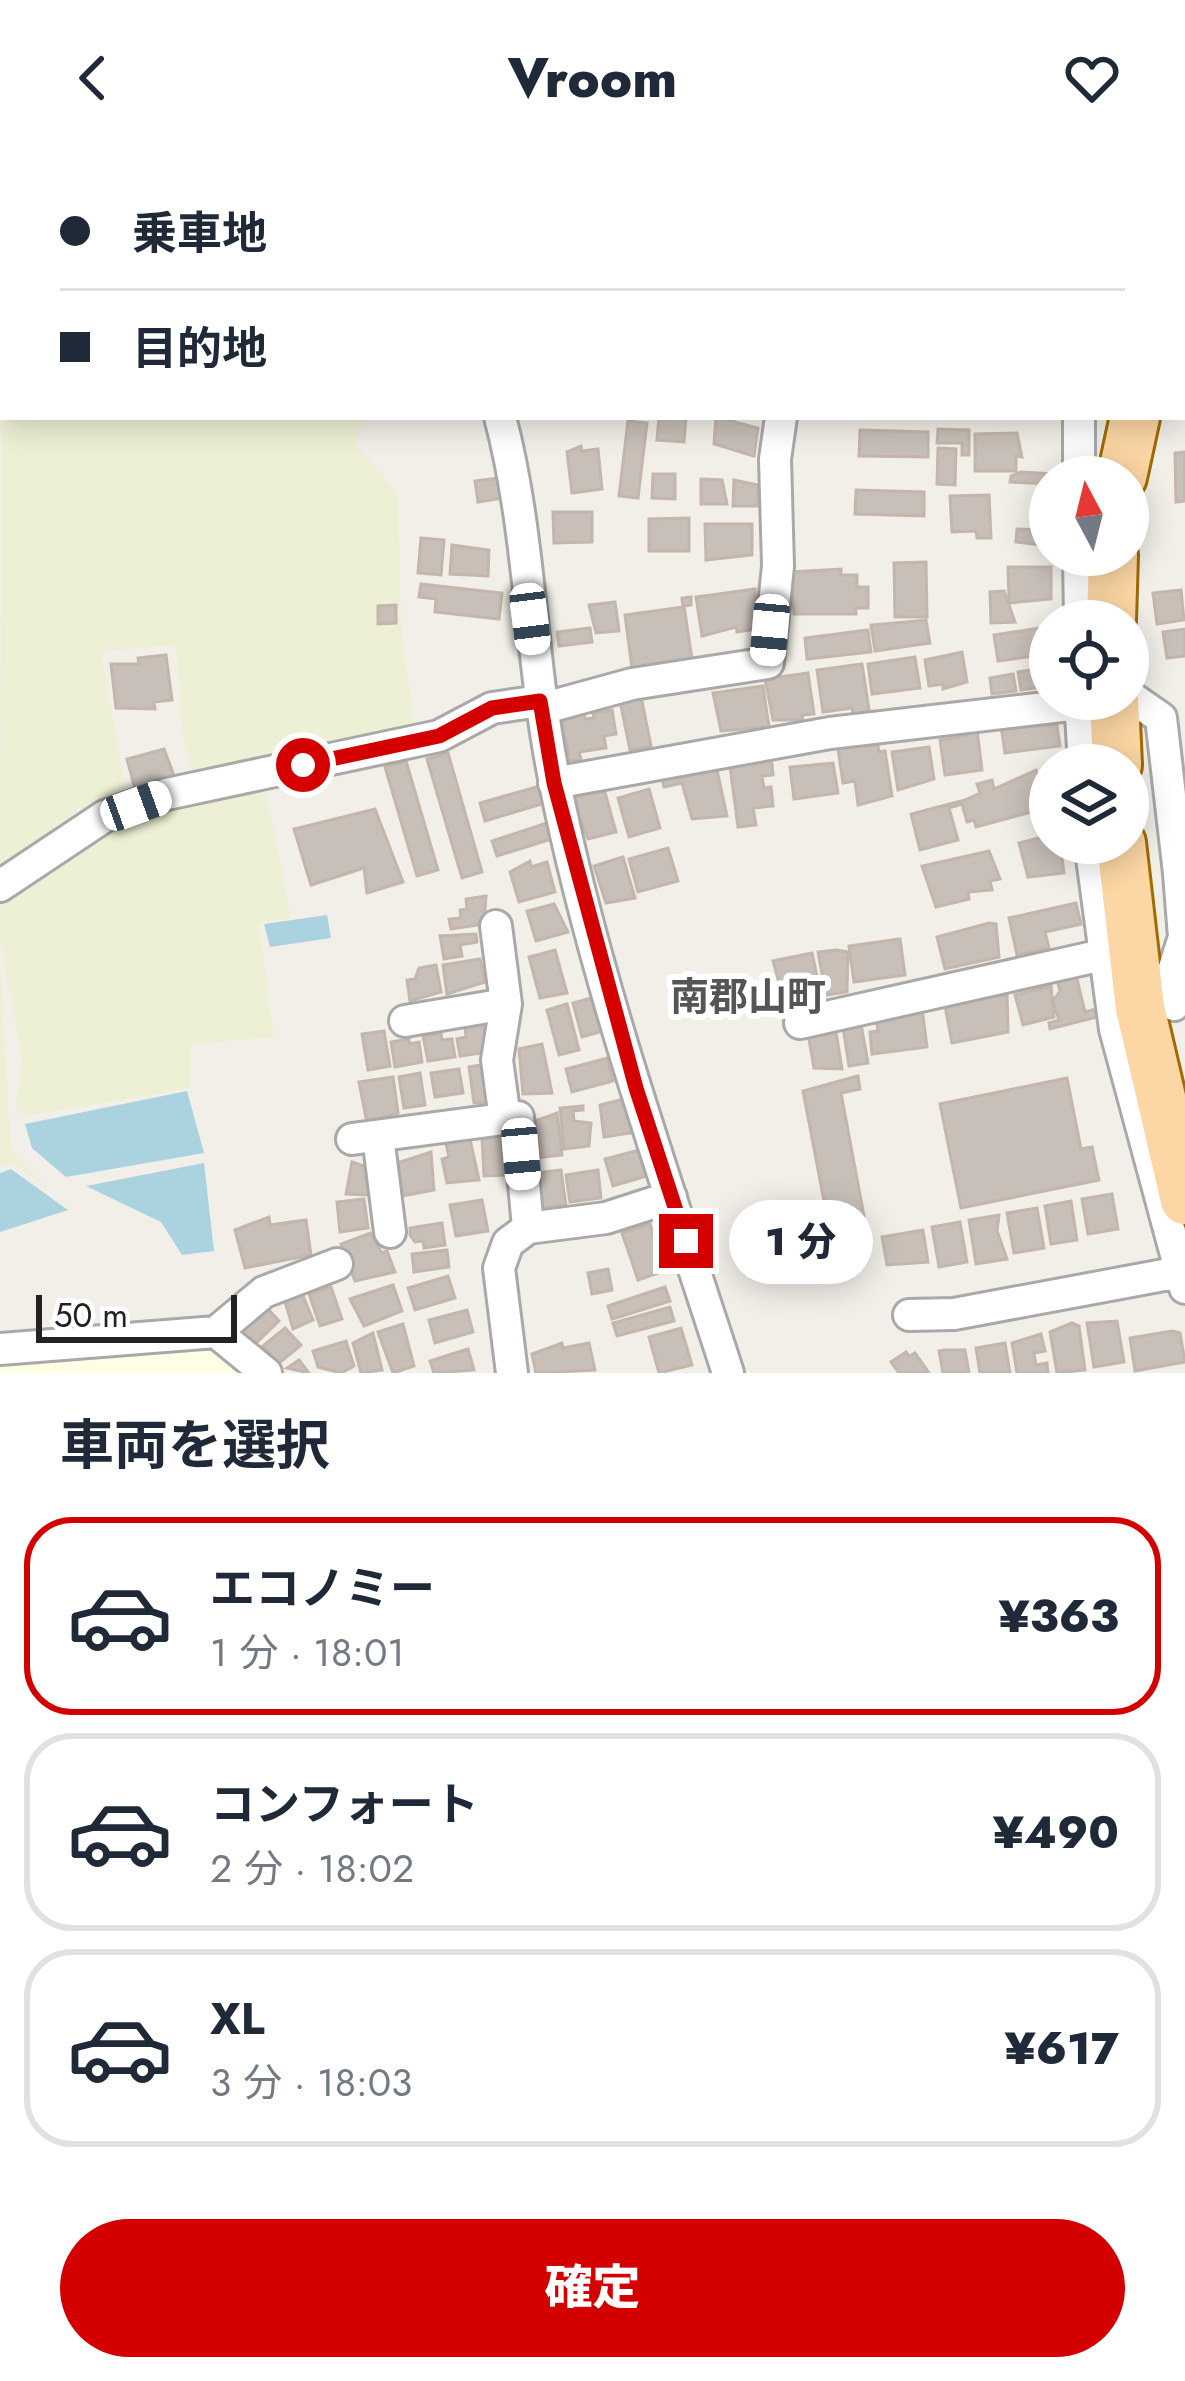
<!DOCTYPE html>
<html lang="ja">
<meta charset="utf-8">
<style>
body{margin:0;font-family:Jost,"Noto Sans JP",sans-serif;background:#f6f6f7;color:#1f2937;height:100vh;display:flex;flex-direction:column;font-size:45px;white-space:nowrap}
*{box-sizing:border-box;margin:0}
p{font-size:39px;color:#747a83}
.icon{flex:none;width:66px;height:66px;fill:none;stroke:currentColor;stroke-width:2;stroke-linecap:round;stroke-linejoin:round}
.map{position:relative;height:1217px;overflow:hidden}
.details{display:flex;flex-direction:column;background:#fff;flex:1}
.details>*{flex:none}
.top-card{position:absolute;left:0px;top:0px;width:1185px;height:264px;box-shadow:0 6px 30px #0003;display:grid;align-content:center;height:264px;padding:0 60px;background:#fff}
.needle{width:78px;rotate:353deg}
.fabs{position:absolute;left:1029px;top:300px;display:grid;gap:24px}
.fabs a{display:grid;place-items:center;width:120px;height:120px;border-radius:50%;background:#fff;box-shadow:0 6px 30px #0003;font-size:60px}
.scale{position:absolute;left:36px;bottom:30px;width:201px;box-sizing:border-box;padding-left:12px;border:6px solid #222;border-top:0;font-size:33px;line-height:42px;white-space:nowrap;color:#222;-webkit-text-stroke:9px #fff;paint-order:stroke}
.end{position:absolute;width:54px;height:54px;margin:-27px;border:15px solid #d40000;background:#fff;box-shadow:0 0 0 6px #fff}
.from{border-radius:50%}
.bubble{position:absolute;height:84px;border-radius:42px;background:#fff;box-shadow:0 6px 30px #0003;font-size:39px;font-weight:800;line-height:84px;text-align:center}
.car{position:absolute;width:36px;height:72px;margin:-36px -18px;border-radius:15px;box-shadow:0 0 9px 3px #0007;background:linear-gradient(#fff 24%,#345 0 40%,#fff 0 76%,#345 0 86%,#fff 0)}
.top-card b{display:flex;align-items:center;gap:42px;height:114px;font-size:45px}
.top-card b+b{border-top:3px solid #e0e1e3}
.top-card i{width:30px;height:30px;background:#1f2937}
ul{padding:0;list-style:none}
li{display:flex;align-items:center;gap:36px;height:198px;margin:0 24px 18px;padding:0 36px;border:6px solid #e0e1e3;border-radius:48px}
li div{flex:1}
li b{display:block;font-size:45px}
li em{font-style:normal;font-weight:800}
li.current{border-color:#d40000}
li>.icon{width:108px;height:108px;stroke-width:1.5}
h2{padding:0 60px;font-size:54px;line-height:144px}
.action{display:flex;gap:24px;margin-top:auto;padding:24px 60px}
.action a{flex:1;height:138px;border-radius:72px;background:#d40000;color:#fff;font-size:48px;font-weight:800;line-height:138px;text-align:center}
header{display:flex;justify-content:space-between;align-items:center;height:156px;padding:0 60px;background:#fff;font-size:54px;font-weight:800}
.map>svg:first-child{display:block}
.education{fill:#ffffe5}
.farmland{fill:#eef0d5}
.water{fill:#aad3df}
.building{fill:#c7bfb8;stroke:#c4b6ab;stroke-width:3}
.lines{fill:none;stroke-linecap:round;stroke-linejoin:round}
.service-casing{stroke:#a9a9a9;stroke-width:21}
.minor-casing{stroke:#a9a9a9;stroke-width:36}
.primary-casing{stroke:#a06b00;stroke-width:54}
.service{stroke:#fff;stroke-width:15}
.minor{stroke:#fff;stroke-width:30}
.primary{stroke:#fcd6a4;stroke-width:48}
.route{stroke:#d40000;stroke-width:15}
.labels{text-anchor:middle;stroke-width:12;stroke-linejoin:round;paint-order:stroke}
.neighbourhood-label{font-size:39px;font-weight:bold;fill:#555;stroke:#fff}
</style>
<header><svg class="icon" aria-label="back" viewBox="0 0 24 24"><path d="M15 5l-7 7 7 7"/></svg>Vroom<svg class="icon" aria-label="heart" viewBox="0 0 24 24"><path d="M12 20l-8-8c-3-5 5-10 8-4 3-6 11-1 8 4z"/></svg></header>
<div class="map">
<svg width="1185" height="1217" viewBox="0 0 1185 1217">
<rect width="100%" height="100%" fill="#f2efe9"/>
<path class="education" d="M214 1190 250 1217H0V1198Z"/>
<path class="farmland" d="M28 0H402V3H18Z
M3 7V261H366L355 286 398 337 401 471 415 573 194 621 182 574 176 489 101 495 126 636 78 654 0 710Z
M266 634 291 762 259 767 274 881 191 888 190 932 24 960 16 952 22 903 0 783V740L109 671Z
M0 804 11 995 49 1033 13 1007 0 1012Z"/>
<path class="water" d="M327 759 331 782 270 791 264 768Z
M187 935 204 997 66 1021 32 992 25 968Z
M204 1007 214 1095 182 1099 161 1066 86 1030Z
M11 1013 68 1054 0 1076V1017Z"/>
<path class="building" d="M585 0H636L637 3H585Z
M659 261H686L684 286 657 284Z
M716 261 758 272 754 300 714 288Z
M628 265 647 267 638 342 619 340Z
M938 273 969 274V299H962V287H937Z
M860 274 928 276V301L859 300Z
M1017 277 1022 301 1016 300V315H975V278Z
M581 290 582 295 598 293 602 333 572 337 567 296Z
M938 292 956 293 955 329 937 328Z
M1185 296V345L1176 346 1175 297Z
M1021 316 1054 318V321L1050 328 1010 326 1011 320Z
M653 318H675V343L652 342Z
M499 322 503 342 478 346 475 325Z
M701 323 722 324 727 348H701Z
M734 324 758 329V350H733Z
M856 334 924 336V360L855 358Z
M1039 338H1050V390L1016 386 1017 373 1047 374V359H1039Z
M989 339 991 382H977L976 375 952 376 950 340Z
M553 356H592V386L554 387Z
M689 362V395H649V363Z
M705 368H752V399L706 404Z
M421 382 444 384 441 419 418 417Z
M452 389 489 394 488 420 450 418Z
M926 406 927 461H895L894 407Z
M1008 411H1051V443L1009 447Z
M841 413V419H857V431H868V452H856V458H794L791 416Z
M421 428 502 437 499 463 435 456 436 443 419 441Z
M755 433 757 473 737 476 736 471 702 480 696 441Z
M1181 434 1184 464 1157 468 1153 437Z
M1004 435 1015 466 991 467 990 436Z
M691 441V449L684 450 692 503 632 512 625 459 683 451 682 442Z
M615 446 619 475 596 477 589 449Z
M396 449V467L378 468V450Z
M926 464 930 487 875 495 871 469Z
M590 472 592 486 559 490 557 476Z
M1040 472 1041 499 998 505 994 479Z
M1185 473V500L1167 502 1163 476Z
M868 474 871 496 807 503 805 482Z
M962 496 967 526 943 533V528L929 530 925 504Z
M166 499 172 544 154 546 155 553 116 552 111 508H139L138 502Z
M915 501 920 532 872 538 868 508Z
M862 508 870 560 853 558 852 552 823 556 817 514Z
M1050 511V530L1021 534 1018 516Z
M808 517 814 558 802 559 803 564H773L765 523Z
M1013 518 1016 535 992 538 990 522Z
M763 530 769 571 721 575 713 537Z
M641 540 651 590 630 594 620 545Z
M612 554 616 578 604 580 606 592 579 596 581 603 570 605 561 561 584 557 585 563 594 562 593 557Z
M1046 556 1049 570 1057 569 1060 590 1005 597 1000 563Z
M976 566 982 614 945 619 940 584 966 580 964 568Z
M877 584 879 596 885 595 892 640 858 649 855 625 843 627 837 586Z
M929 591 934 623 898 634 892 596Z
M164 593 175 622 135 633 127 603Z
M448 597 482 716 462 722 427 603Z
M771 599 773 619 762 620 764 632 771 631 773 650 753 652 756 669 738 671 729 603Z
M406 605 438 714 417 720 385 611Z
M715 605 727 660 692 663 682 627 664 631 661 618Z
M833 607 838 637 794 643 790 611Z
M1036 614 1046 652 976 671 974 664 967 666 962 648 949 652 958 684 920 694 911 658 965 644 980 637 977 628 992 624 994 633Z
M543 629 548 646 485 665 480 647Z
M604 633 616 676 588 683 572 642Z
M649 633 660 672 629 681 618 642Z
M375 653 403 726 367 737 364 712 311 729 294 673Z
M553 665 558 681 497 700 492 685Z
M1050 679V687H1060L1064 717 1028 721 1019 687Z
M668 692 678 725 638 736 629 703Z
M989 695 1000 723 990 725 992 734 968 736 969 743 936 751 922 710Z
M623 701 635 742 606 747 594 710Z
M530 705 531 711 547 706 555 736 519 746 510 716Z
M486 740 484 768 451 773 449 763 461 762 460 754 467 753 466 743Z
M1076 747 1081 768 1045 776 1049 792 1017 799 1009 762Z
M554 748 568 776 536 785 527 755Z
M989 767 996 768 999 801 945 813 937 781Z
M476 778 477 786 460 789 462 800 444 803 440 780Z
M900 783 905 819 854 826 849 790Z
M555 794 567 837 540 842 529 801Z
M836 794 848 796 847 836 826 839 818 796Z
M812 797 820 834 783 842 773 805Z
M480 803 485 826 447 838 443 809Z
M436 809 441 836 410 845 407 824 415 823 419 812Z
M1076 819 1085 856 1099 852 1101 860 1050 873 1049 867 1059 864 1053 845 1060 835 1057 824Z
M1051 830 1054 861 1023 869 1015 839Z
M1007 838 1008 876 952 887 945 850Z
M598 840 607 874 582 881 573 847Z
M567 848 579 894 559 899 547 854Z
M922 852 927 891 872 898 870 876 878 875 876 862Z
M484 868 488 896 460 900 457 883 466 881 465 871Z
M861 868 868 907 849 910 843 871Z
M835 870 842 913 814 912 808 878Z
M384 875 390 910 368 914 362 878Z
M441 877 442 884 452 883 455 901 428 905 423 880Z
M409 883V888L419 886 422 906 395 911 391 886Z
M542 888 552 937 523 938 519 893Z
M607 902 613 925 572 936 566 913Z
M486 908V946L474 947 469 911Z
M459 913 463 937 435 941 431 917Z
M420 917 425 949 404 952 399 921Z
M858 920 860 933 841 937 864 1060 828 1066 803 935Z
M393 921 398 957 367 967 359 926Z
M1067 922 1081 993 1092 991 1099 1024 961 1052 940 948Z
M627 942 636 976 604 981 600 949Z
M583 950V954L573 955 574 965 591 967 589 990 564 993 560 952Z
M557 957 562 999 536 1002 532 966Z
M504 980 506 1019 484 1020 482 981Z
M470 983 479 1024 447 1027 442 1003 449 1001 446 988Z
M639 994 647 1020 613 1030 605 1003Z
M431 996 434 1034 402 1040 397 1007Z
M352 1006 373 1013 368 1039 346 1038Z
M561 1014 566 1049 541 1052 537 1017Z
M598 1014 601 1042 570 1046 566 1019Z
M1112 1038 1118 1073 1088 1078 1082 1043Z
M364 1043 368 1072 340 1076 337 1046Z
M482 1044 488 1075 456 1080 450 1049Z
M1071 1045 1077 1084 1051 1088 1045 1050Z
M1037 1052 1044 1092 1014 1097 1007 1057Z
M999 1059 997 1075 1007 1103 976 1108 969 1064Z
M269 1061 270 1069 306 1064 311 1099 245 1112 235 1074Z
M960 1066 967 1106 939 1111 932 1071Z
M442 1067 445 1089 424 1092 423 1085 415 1086 410 1079V1072Z
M650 1068 656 1085 663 1082 670 1101 656 1109 658 1117 638 1124 622 1077Z
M923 1074 928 1106 887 1109 882 1081Z
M370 1077 382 1097 387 1095 395 1116 355 1125 341 1088Z
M447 1094 449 1111 414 1116 412 1098Z
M608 1113 612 1134 592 1138 588 1117Z
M448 1120 455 1142 415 1154 408 1132Z
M393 1129 402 1155 364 1170 350 1143Z
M331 1131 342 1163 320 1170 309 1138Z
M665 1131 670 1145 612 1163 608 1150Z
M301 1135 313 1164 293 1173 284 1142Z
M670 1151 674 1165 617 1180 613 1167Z
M267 1152 279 1165 254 1189 242 1176Z
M467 1154 473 1176 435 1187 429 1164Z
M1117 1165 1124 1206 1094 1211 1087 1167Z
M1072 1167 1079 1170 1085 1214 1057 1217 1050 1176Z
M403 1168 414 1210 393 1217 378 1176Z
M285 1172 301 1189 278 1208 263 1190Z
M681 1172 692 1209 659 1217 649 1181Z
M1172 1175 1180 1177 1185 1206 1135 1215 1130 1182Z
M373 1177 382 1214 361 1217 353 1187Z
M1041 1178 1045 1195 1034 1197 1036 1209 1047 1207 1048 1217H1017L1012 1187Z
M346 1185 354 1210 341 1217 318 1211 313 1195Z
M562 1187 563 1192 589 1187 595 1214 536 1217 532 1198Z
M1005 1187 1010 1217H980L976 1192Z
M468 1193 474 1214 434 1217 430 1205Z
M944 1194H965L969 1217H943L939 1195Z
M906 1196 909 1200 915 1197 929 1217H899L891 1206Z
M299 1204 309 1217 287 1212Z"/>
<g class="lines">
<g class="service-casing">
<path id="service" d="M571 3V0"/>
</g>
<g class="minor-casing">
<path id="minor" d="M416 0 418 3
M757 0 760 3
M897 0 945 3
M1057 0 1064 3
M969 3 972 0
M1144 3 1152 0
M500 261C531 378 530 503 554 622 593 820 666 1025 728 1217
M1079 261V321
M1079 399 1080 465
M1128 539 1161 562 1179 717
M1080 543 1084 609
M541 553 632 528 768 507 778 410 775 303 781 261
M554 627 830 577 1114 544
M1090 687 1115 873 1185 1132
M0 730 105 660 167 638 439 580 492 552 540 545
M496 770 506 848 497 904 505 963
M1174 849 1173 815 1184 781 1179 717 1185 716
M405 865 506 848
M800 867 1116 796
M378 980 390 1076
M352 983 518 961 528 1072
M909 1159 954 1158 1180 1116
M216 1176 264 1136 337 1108
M0 1193 216 1176 266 1217
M512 1217 499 1112 508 1087 528 1072 606 1062 671 1041"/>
</g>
<g class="primary-casing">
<path id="primary" d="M1182 117 1185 110
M1122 321 1135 261
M1111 465 1113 399
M1114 543 1117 609
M1121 687 1140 852 1185 1044"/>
</g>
<use href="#service" class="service"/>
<use href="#minor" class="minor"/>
<use href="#primary" class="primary"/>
</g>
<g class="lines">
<path class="route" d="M303 609 439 580 492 552 540 545 554 627 636 932 686 1085"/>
</g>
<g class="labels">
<g class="neighbourhood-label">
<text x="748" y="854">南郡山町</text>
</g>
</g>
</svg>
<div class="fabs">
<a><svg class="needle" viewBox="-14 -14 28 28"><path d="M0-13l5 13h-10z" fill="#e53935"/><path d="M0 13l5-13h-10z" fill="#747a83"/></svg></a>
<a><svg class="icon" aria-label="locate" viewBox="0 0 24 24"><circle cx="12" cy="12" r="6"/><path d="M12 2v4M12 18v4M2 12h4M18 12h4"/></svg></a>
<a><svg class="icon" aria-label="layers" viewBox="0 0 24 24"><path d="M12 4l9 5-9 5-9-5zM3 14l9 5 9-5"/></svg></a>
</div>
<div class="scale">50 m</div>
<i class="end from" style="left:303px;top:609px"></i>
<i class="end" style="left:686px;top:1085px"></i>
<div class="bubble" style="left:729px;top:1044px;width:144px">1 分</div>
<i class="car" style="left:530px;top:463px;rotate:173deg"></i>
<i class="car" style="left:770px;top:474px;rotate:185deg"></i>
<i class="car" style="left:136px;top:650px;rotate:70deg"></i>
<i class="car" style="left:521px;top:998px;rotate:175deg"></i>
<div class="top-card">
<b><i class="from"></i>乗車地</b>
<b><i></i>目的地</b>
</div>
</div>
<section class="details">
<h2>車両を選択</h2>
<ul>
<li class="current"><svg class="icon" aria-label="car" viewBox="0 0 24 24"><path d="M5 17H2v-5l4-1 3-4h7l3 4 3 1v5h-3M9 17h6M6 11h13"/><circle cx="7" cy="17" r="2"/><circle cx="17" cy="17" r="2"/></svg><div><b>エコノミー</b><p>1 分 · 18:01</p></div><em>¥363</em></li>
<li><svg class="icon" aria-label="car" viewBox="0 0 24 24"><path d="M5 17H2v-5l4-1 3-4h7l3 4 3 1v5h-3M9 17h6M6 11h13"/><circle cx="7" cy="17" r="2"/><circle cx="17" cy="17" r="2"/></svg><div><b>コンフォート</b><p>2 分 · 18:02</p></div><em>¥490</em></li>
<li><svg class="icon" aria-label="car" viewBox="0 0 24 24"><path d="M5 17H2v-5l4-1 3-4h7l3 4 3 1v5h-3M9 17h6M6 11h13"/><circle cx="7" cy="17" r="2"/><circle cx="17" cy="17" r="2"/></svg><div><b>XL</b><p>3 分 · 18:03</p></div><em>¥617</em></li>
</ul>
<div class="action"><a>確定</a></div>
</section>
